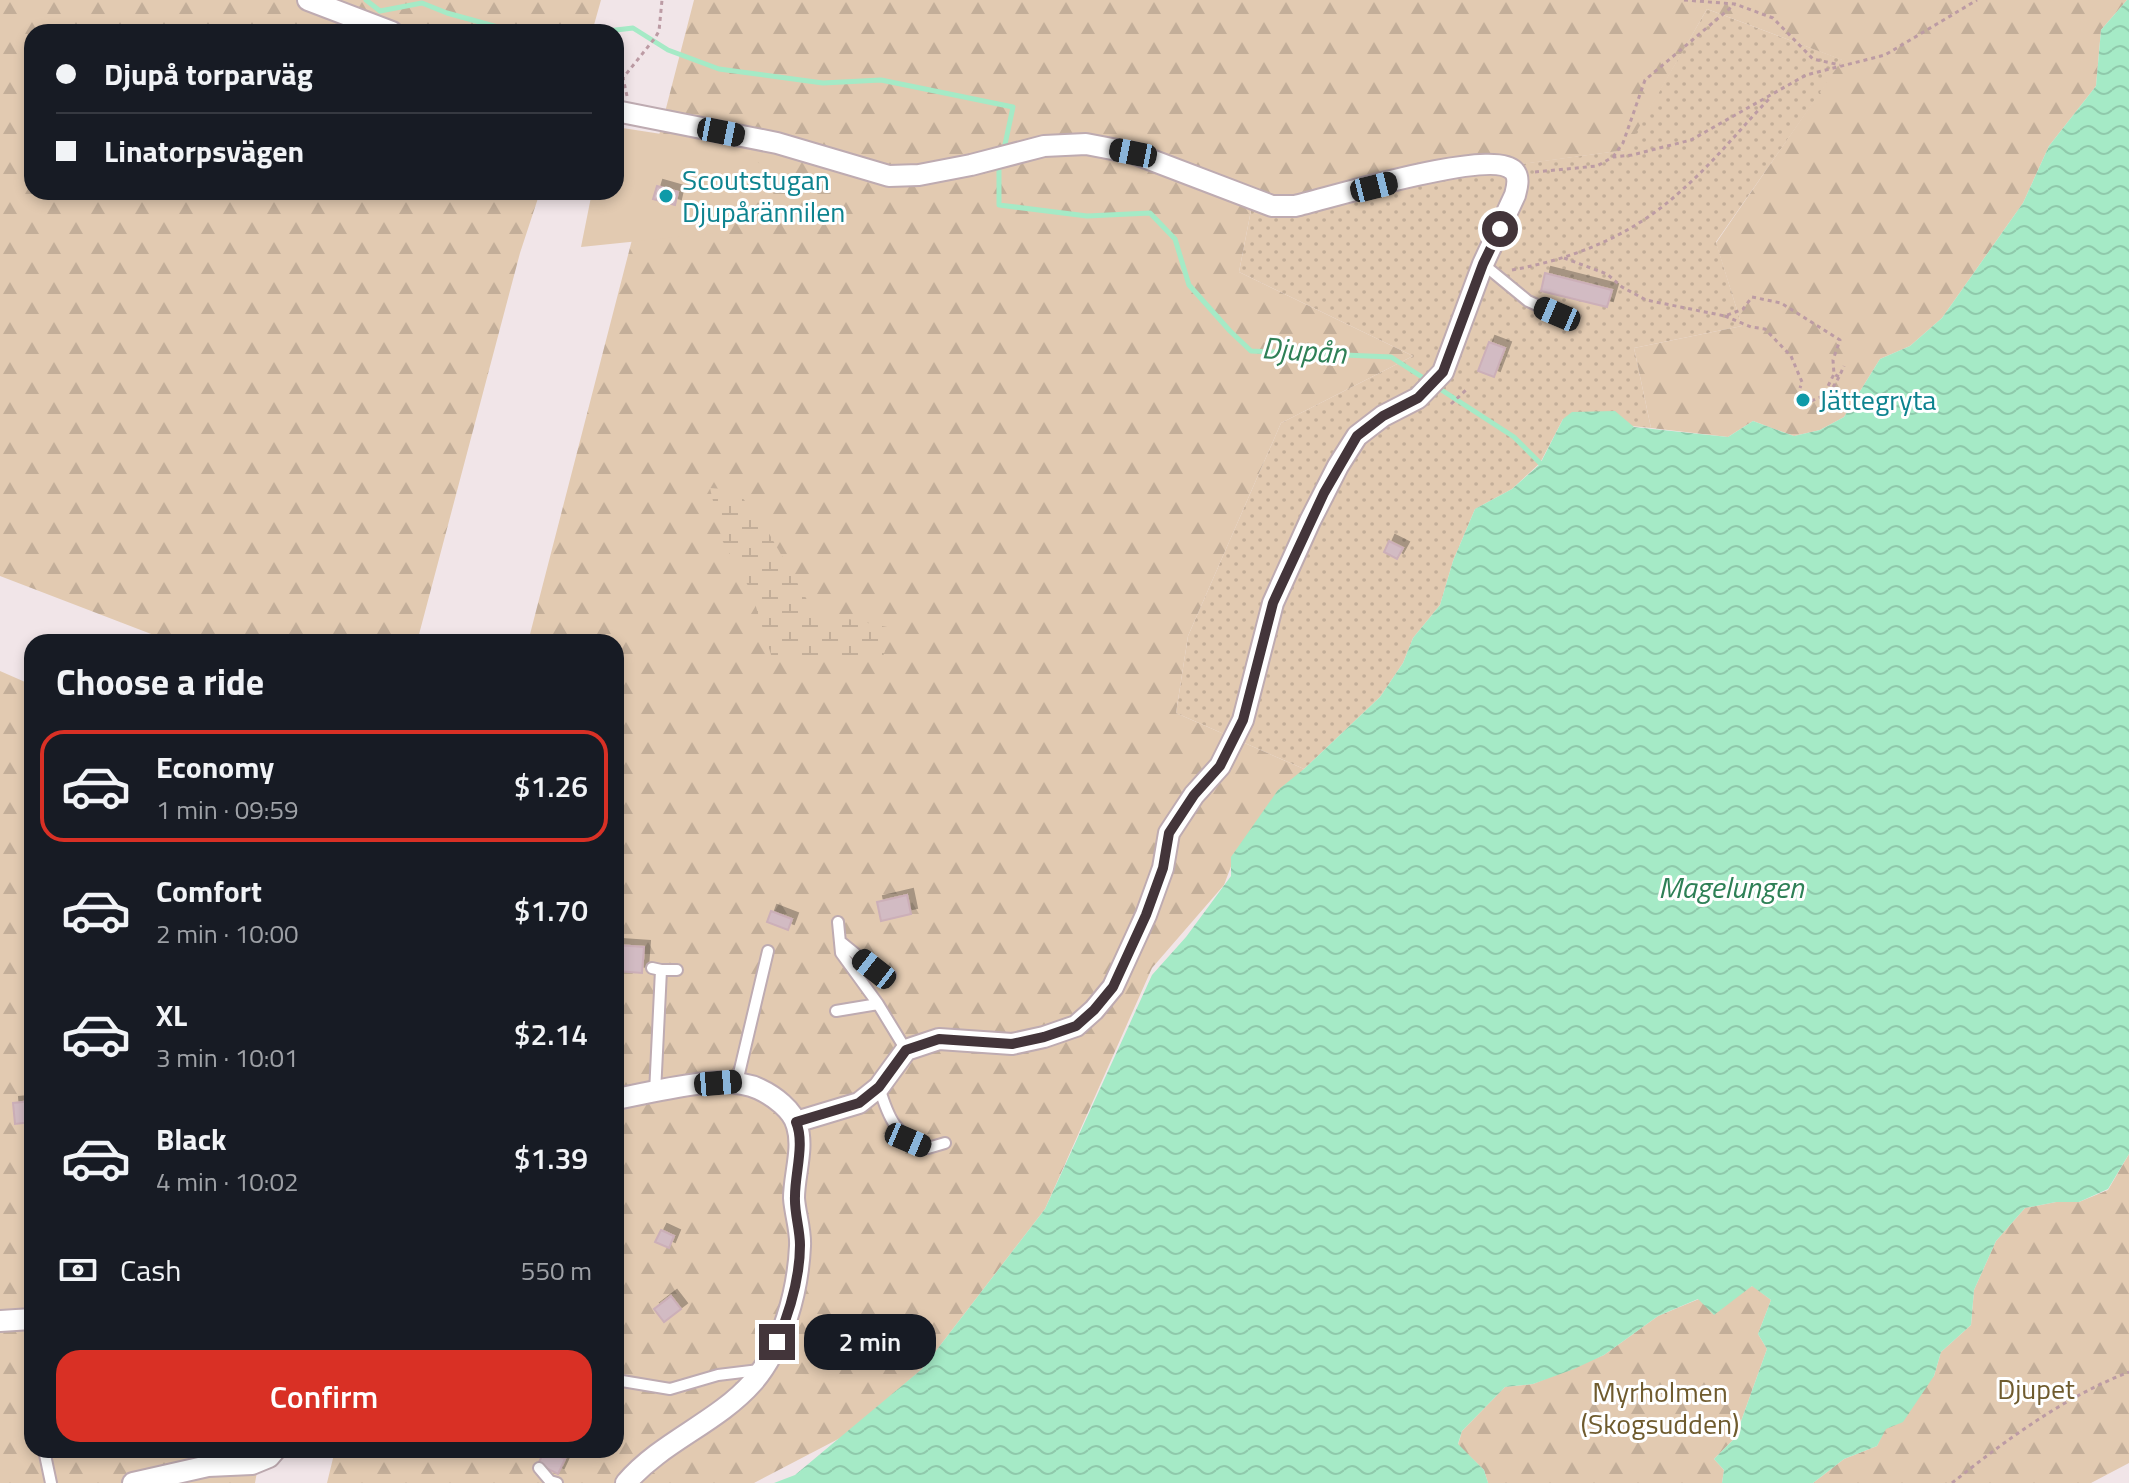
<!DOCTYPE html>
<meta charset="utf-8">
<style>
body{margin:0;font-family:"Titillium Web",sans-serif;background:#242831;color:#f1f3f6;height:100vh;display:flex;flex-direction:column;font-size:30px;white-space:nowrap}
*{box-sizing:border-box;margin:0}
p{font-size:26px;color:#9ea1a6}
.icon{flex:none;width:44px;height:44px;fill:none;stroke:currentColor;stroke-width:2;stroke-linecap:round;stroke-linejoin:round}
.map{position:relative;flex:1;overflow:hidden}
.drawer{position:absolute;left:24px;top:634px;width:600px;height:824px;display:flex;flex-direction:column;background:#171b24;border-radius:24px;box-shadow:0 4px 12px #0003}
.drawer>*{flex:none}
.banner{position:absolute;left:24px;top:24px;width:600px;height:176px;border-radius:24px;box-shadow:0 4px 12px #0003;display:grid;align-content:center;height:176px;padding:0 32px;background:#171b24}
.end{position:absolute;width:36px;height:36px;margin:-18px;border:10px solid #43353a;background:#fff;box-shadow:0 0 0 4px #fff}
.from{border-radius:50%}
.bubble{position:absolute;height:56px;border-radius:24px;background:#171b24;box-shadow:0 4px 12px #0003;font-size:26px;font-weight:600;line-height:56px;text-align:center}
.car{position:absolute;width:24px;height:48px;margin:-24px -12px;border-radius:10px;box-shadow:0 0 6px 2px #0007;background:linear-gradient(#222 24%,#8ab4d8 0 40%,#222 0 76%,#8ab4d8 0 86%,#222 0)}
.banner b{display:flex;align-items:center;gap:28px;height:76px;font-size:30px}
.banner b+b{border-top:2px solid #363941}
.banner i{width:20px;height:20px;background:#f1f3f6}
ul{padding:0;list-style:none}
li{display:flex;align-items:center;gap:24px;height:112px;margin:0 16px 12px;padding:0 16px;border:4px solid transparent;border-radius:24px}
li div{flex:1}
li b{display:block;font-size:30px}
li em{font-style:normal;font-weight:600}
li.current{border-color:#d93025}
li>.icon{width:72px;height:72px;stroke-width:1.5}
h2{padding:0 32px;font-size:36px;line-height:96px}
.pay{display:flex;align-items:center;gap:20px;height:88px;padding:0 32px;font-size:30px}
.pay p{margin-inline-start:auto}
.primary-button{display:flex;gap:16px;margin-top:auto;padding:16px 32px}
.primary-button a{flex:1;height:92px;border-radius:24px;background:#d93025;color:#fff;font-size:32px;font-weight:600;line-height:92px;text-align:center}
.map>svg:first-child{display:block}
.grass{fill:url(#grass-dots)}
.forest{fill:url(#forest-firs)}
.wetland{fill:url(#wetland-marsh)}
.park{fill:#e2cab1}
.water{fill:url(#water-waves)}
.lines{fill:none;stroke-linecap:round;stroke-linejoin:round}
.stream{stroke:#a5eac6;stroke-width:5}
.building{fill:#d2bbc3;stroke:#ccafb8;stroke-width:2;filter:url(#shadow)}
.service-casing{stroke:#beabb1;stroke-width:14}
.minor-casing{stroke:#beabb1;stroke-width:24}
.path{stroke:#bc9ba4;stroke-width:3;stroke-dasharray:4 4;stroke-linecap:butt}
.service{stroke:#fff;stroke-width:10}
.minor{stroke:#fff;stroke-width:20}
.route{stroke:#43353a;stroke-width:10}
.culture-dot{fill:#0f9aa8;stroke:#fff;stroke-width:3}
.labels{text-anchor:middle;stroke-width:6;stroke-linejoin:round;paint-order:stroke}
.culture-label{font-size:28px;fill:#0d838f;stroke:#fff;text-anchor:start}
.park-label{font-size:28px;fill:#6f5b2e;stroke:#fff}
.water-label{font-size:30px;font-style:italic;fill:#2e8056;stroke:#fff}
</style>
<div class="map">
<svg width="2129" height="1483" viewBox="0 0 2129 1483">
<defs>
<pattern id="grass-dots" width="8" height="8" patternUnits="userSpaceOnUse" patternTransform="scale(2)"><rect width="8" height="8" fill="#e2cab1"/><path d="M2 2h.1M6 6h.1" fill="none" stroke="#c3ae99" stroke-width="1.8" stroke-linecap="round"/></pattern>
<pattern id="forest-firs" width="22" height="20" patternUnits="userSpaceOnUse" patternTransform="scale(2)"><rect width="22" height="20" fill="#e2cab1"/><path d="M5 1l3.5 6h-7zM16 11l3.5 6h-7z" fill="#c3ae99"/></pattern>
<pattern id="wetland-marsh" width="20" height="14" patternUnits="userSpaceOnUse" patternTransform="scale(2)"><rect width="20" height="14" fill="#e2cab1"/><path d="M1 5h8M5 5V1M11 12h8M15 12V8" fill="none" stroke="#c3ae99"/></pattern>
<pattern id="water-waves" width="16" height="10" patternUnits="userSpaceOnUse" patternTransform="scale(2)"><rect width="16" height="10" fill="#a5eac6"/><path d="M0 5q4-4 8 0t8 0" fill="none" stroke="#8fc9ab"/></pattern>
<filter id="shadow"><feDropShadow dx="6" dy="-6" stdDeviation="0" flood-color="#0004"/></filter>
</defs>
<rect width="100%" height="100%" fill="#f1e5e8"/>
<path class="grass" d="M1707 9 1843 60 1716 242 1742 326 1634 348 1651 428 1563 419 1540 463 1512 489 1475 509 1453 561 1440 605 1413 638 1403 663 1380 697 1304 769 1176 713 1188 636 1281 423 1413 356 1239 272 1253 200 1625 150Z"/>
<path class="forest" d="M0 0H601L592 32H32V192H540L520 253 417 642H172L0 576Z
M694 0H2127L2101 30 2096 86 2049 146 2023 203 1942 318 1910 346 1880 359 1844 417 1820 430 1794 436 1753 421 1728 437 1651 428 1634 348 1742 326 1716 243 1842 60 1707 9 1626 150 1253 200 1239 272 1413 356 1281 423 1188 636 1176 713 1304 769 1238 848 1224 885 1152 968 1045 1209 922 1369 844 1436 754 1483H327L335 1450H616V642H528Z
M0 671 32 685V1450H261L255 1483H0Z
M2129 1154V1463L2091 1483H1813L1844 1459 1877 1446 1885 1429 1934 1376 1941 1352 1971 1325 1974 1290 1996 1241 2025 1208 2056 1202H2079L2108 1190Z
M1753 1286 1771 1300 1758 1334 1767 1349 1735 1438 1714 1459 1724 1470 1722 1483H1488L1484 1470 1458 1445 1462 1431 1505 1387 1533 1384 1604 1355 1658 1316 1699 1299Z"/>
<path class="wetland" d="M710 488 736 490 763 523 814 612 892 628 882 660 866 655 773 661 751 591 722 540Z"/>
<path class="park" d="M616 127 739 146 774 176 717 233 581 247 592 192H616Z"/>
<path class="water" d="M2127 0H2129V1154L2108 1189 2079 1202H2056L2025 1208 1996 1241 1974 1290 1971 1325 1941 1352 1934 1376 1903 1422 1886 1429 1877 1446 1844 1459 1813 1483H1722L1724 1470 1714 1459 1735 1438 1767 1349 1758 1334 1771 1300 1752 1286 1714 1315 1698 1299 1658 1316 1604 1355 1574 1369 1533 1384 1505 1387 1462 1431 1458 1444 1484 1470 1488 1483H774L795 1475 922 1369 1045 1209 1152 975 1186 937 1231 876V857L1278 790 1304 769 1380 697 1403 663 1413 638 1440 605 1453 561 1475 509 1512 489 1540 464 1563 419 1572 412 1615 411 1634 427 1728 437 1753 421 1794 436 1820 430 1844 417 1880 359 1910 346 1942 318 2023 203 2049 146 2096 86 2101 30Z"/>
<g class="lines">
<path class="stream" d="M366 0 380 11 422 3 447 13 516 32
M599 32 633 28 668 50 719 69 823 83 881 80 1013 107 1004 149
M999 170V205L1087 216 1150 213 1175 239 1189 285 1230 331 1251 351 1391 357 1422 377
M1440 389 1514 437 1540 463"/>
</g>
<path class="building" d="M657 186 678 192 675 205 653 199Z
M1545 273 1612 290 1607 307 1541 291Z
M1489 342 1505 348 1494 377 1478 371Z
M1389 541 1403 548 1397 559 1384 552Z
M907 895 911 914 881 921 877 902Z
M771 911 792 919 788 930 767 922Z
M616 945 644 947 642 973 616 971Z
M32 1101V1122L15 1124 13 1103Z
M661 1230 674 1236 669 1248 655 1242Z
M671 1296 681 1309 664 1322 654 1309Z
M545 1450 565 1459 558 1474 538 1464Z"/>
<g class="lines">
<g class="service-casing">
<path id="service" d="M1483 264 1528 301 1557 314
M838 922 841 953 878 1004 906 1050
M842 943 874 969 890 975
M652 968 661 970 655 1093
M661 970H677
M836 1011 878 1004
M737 1082 768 951
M879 1087C889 1120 895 1134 928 1148L945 1143
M616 1380 670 1389 718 1375 759 1370
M44 1450 51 1483
M539 1468 550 1481 557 1483"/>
</g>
<g class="minor-casing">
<path id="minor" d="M308 0 392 32
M616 111 777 143 889 176 919 175 971 165 1044 146 1086 144 1133 153 1272 206H1295C1330 198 1492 147 1514 171 1520 178 1517 187 1515 195L1483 264 1443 372 1418 398 1383 416 1357 436 1338 466 1310 521 1273 603 1243 720 1220 766 1194 795 1169 833 1163 868 1146 915 1113 987 1094 1010 1076 1026 1044 1037 1012 1044 939 1039 906 1050 879 1087 859 1103 796 1122
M616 1099C656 1092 722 1072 759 1089 774 1096 793 1110 797 1126 804 1148 794 1175 794 1198 795 1214 801 1230 800 1246 798 1291 783 1347 753 1382 717 1423 662 1441 626 1483
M0 1321 32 1319
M133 1483 208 1466 252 1464 269 1457 275 1450"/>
</g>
<path class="path" d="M1684 0 1735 4 1773 18 1813 59 1840 65
M627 96 623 78 655 38 659 31 662 0
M1613 157 1623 143 1645 80 1735 4
M1535 172 1597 166 1613 157 1632 155 1691 140 1806 75 1885 55 1977 0
M1564 258 1607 274 1622 287 1646 300 1725 316 1743 309 1752 297 1781 303 1840 340 1833 360 1834 374 1839 377 1844 366
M1512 270C1577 258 1635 234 1683 189 1714 162 1740 129 1769 99
M1725 316 1751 327 1765 329 1791 356 1802 382 1800 388
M1829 394 1839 377
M1451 404 1467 389
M1804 404 1823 396 1834 374
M1952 1483C2006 1440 2064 1397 2129 1372"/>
<use href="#service" class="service"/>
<use href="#minor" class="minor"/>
</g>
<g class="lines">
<path class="route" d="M777 1342C790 1311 800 1279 800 1245 800 1229 794 1212 795 1196 795 1173 805 1143 796 1122L859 1103 879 1087 906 1050 939 1039 1012 1044 1044 1037 1076 1026 1094 1010 1113 987 1146 915 1163 868 1169 833 1194 795 1220 766 1243 720 1273 603 1324 493 1357 436 1383 416 1418 398 1443 372 1483 264 1500 229"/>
</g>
<g class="culture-dot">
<circle cx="666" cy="196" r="8"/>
<circle cx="1803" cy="400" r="8"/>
</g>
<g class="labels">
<g class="culture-label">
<text x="682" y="190">Scoutstugan<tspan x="682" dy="32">Djupårännilen</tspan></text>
<text x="1819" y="410">Jättegryta</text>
</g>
<g class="park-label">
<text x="2036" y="1399">Djupet</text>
<text x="1660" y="1402">Myrholmen<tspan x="1660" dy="32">(Skogsudden)</tspan></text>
</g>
<g class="water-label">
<text transform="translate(1304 351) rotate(4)" y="10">Djupån</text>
<text x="1731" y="898">Magelungen</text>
</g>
</g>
</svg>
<i class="end from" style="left:1500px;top:229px"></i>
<i class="end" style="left:777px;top:1342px"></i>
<div class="bubble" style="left:804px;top:1314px;width:132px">2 min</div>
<i class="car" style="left:721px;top:132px;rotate:101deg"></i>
<i class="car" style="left:1133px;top:153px;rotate:281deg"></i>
<i class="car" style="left:1374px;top:187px;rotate:76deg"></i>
<i class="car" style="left:1557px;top:314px;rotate:293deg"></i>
<i class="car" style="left:874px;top:969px;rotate:308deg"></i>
<i class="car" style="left:718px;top:1083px;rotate:85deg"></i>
<i class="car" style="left:908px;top:1140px;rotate:113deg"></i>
<div class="banner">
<b><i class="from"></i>Djupå torparväg</b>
<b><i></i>Linatorpsvägen</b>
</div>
<section class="drawer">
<h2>Choose a ride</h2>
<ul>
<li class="current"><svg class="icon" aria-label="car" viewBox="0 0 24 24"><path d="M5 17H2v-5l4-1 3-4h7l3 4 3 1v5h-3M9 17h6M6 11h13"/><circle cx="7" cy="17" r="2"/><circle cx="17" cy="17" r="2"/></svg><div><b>Economy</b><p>1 min · 09:59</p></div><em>$1.26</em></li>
<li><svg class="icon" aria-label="car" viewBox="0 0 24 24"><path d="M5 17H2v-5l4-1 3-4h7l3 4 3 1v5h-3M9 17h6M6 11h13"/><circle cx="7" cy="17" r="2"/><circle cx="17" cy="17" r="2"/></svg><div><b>Comfort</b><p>2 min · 10:00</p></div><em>$1.70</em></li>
<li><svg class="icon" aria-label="car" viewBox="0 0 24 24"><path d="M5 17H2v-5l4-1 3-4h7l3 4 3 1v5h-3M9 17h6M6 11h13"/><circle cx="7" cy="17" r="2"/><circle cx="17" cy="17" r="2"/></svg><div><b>XL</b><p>3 min · 10:01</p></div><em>$2.14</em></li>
<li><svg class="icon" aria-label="car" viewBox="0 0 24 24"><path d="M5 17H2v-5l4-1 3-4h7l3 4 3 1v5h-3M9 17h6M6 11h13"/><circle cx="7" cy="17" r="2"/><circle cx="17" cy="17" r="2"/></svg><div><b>Black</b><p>4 min · 10:02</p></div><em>$1.39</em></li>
</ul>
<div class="pay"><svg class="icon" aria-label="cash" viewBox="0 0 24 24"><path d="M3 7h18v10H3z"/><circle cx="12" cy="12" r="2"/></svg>Cash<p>550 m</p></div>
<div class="primary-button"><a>Confirm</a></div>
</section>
</div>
